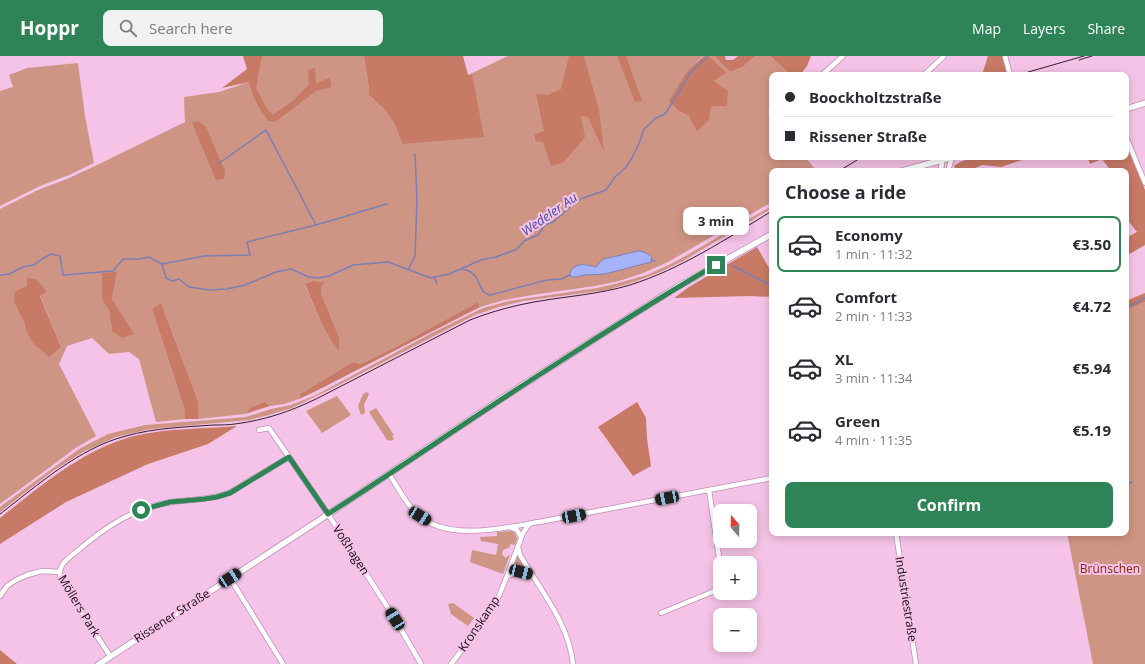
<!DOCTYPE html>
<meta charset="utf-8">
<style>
body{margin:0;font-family:"Open Sans",sans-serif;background:#f2f2f3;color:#2b2b33;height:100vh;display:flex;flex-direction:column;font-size:15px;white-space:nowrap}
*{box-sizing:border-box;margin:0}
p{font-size:13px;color:#7c7c81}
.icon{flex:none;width:22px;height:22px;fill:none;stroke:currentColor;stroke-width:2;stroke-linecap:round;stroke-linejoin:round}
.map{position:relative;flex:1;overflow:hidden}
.drawer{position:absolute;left:769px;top:112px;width:360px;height:368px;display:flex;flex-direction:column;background:#fff;border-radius:8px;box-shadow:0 2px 10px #0003}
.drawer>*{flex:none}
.hud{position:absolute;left:769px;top:16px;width:360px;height:88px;border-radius:8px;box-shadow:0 2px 10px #0003;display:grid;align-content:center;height:88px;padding:0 16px;background:#fff}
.needle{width:26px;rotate:340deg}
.fabs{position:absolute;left:713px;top:448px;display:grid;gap:8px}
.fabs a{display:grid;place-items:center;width:44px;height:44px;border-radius:8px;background:#fff;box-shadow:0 2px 10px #0003;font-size:20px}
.end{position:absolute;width:18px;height:18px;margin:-9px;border:5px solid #2f8457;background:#fff;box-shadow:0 0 0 2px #fff}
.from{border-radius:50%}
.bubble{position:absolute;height:28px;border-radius:8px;background:#fff;box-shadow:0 2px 10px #0003;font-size:13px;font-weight:700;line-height:28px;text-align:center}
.car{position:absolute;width:12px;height:24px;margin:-12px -6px;border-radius:5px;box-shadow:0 0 3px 1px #0007;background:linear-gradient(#222 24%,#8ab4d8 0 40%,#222 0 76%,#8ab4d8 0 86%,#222 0)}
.hud b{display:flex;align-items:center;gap:14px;height:38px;font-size:15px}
.hud b+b{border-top:1px solid #e1e1e2}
.hud i{width:10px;height:10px;background:#2b2b33}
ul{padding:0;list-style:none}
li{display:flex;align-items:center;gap:12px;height:56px;margin:0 8px 6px;padding:0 8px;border:2px solid transparent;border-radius:8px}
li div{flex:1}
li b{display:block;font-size:15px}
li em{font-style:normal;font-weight:700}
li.active{border-color:#2f8457}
li>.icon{width:36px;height:36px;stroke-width:1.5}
h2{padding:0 16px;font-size:18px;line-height:48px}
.action{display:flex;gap:8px;margin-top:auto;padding:8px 16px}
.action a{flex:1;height:46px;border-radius:8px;background:#2f8457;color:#fff;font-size:16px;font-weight:700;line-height:46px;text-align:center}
header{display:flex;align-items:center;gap:24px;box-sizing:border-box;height:56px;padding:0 20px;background:#2f8457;color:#fff}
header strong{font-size:19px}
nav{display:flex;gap:22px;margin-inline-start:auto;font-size:14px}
.search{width:280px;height:36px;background:#f2f2f3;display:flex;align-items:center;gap:10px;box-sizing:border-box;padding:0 14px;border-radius:8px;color:#7c7c81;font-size:15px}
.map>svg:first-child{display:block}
.green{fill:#cf9584;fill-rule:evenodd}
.forest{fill:#c77a65}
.water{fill:#a6b2f9;stroke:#7b7fb4}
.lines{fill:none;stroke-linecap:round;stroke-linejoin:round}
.stream{stroke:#7b7fb4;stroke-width:1.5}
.minor-casing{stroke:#bf8fb2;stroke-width:6}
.major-casing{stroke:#bf8fb2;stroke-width:7}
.minor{stroke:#fff;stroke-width:4.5}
.major{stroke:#fff;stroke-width:5.5}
.tram{stroke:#321e2d;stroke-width:1}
.route{stroke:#2f8457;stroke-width:5}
.labels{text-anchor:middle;stroke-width:4;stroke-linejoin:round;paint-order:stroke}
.street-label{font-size:12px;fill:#170713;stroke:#f5c3e7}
.park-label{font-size:12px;fill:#84280b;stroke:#f5c3e7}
.water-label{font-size:13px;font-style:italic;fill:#454b9d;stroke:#f5c3e7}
</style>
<header>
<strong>Hoppr</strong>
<div class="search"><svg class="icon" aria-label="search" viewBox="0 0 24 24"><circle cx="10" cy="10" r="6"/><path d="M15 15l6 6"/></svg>Search here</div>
<nav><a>Map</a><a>Layers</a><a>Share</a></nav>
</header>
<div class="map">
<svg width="1145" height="608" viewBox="0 0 1145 608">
<rect width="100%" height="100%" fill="#f5c3e7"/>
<path class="green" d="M252 0H364L369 33V39L385 54 394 67 404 88 472 18 468 19 508 0H703L688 14 680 56 689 60 711 50H727L714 25 727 17 709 0H714L730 16 743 11 755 0H770L791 19H772V51L768 56 772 61V101H805L817 115H772V146L668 206 643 217 619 225 595 230 532 239 504 244 480 251 478 246 401 288 361 308 354 306 346 310 330 320 300 338 299 343 284 348 270 350 265 346 251 351 245 358 198 363V345L161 247 152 253 185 355V363L156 366 139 303 129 296 109 298 92 282 67 290 59 308 96 380 77 391 0 448V153L38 134 67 123 95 110 185 66 184 41 219 36 249 26ZM638 195C643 195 649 198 652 202L649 206 605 218 585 219 576 221H572L570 219 585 208 596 211 604 203ZM117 216 112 243 133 278 112 275 109 254ZM27 221 47 236 40 239 61 291 26 274 15 235 27 230ZM325 227 321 231V237L339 281V294C323 276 315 251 305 229Z
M78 7 85 60 94 107 69 119 40 130 0 150V35L13 31 9 19 27 12Z
M772 150V152L683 205 658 217 634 226 607 234 523 245 499 251 475 259 333 332 292 352 269 359 249 364 151 373 116 381 83 396 53 415 0 456V451L79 393 108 378 145 369 222 363 246 361 271 353 291 349 314 340 432 277 483 252 509 245 597 232 615 228 647 219 675 206Z
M1145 246V608H1093L1067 477H1126V254Z
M367 336 369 338 364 349 365 357 361 359 358 350 363 338Z
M337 340 351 359 322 377 306 355Z
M376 352 394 379 392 380 394 383C391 385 390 385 387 384L369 356Z
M512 475 515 477 517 483 515 489 510 488V491L503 494 502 498 503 500H504L505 502 510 499 503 518 470 506 472 494 496 499 498 488 481 485 480 481 497 480V476Z
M517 498 524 511 523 514 514 515 512 513Z
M453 547 474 562 468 570 451 558 448 548Z"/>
<path class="forest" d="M243 0H262L256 32 267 53 273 59 294 44 309 28 308 14 315 12 316 27 330 22 331 31 316 35 275 66 268 65C260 54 252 41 249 26L222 32 247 13Z
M364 0H463L468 19 472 18 484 81 403 88 394 67 385 54 369 39V33Z
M569 0H584L599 54 604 96 588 61 581 60 585 81 564 106 551 110 543 86 535 85V78L544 75 536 38 548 39 561 33Z
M617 0H626L642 45 635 46Z
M704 0H709L727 17 714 25 728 35 727 50H711L709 64 697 75 689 60 680 56 669 45 688 14Z
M714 0H725L726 4H733L738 0H755L743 11 730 16Z
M770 0H811L807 10 800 19H791Z
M988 0H1002L1007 19H982Z
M198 65 206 71 225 115 224 123 216 124 192 67Z
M1126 88 1145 134V189L1126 200V182L1137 176 1126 162V115H1111L1102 103 1090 108 1087 101H1126Z
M975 101H1031L1001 111 982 109 969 115H952L955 112 954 110 960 106Z
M757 191 772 217V241L750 240 674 242 689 231Z
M117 216 112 243 134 278 122 282 112 275 109 254 102 243V217Z
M27 221 37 224 47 236 40 240 61 291 49 301 33 287 26 274 24 266 14 245 15 235 27 230Z
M314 225 325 227 321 231V237L339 281V295C323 276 315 251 305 228Z
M1145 237V246L1126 254V245Z
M478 246 480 251 316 335 299 343 300 338 330 320 346 310 354 306 361 308 401 288Z
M161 247 198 345V363H185V355L152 253Z
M265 346 270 350 245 358 251 351Z
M637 346 646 362 647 383 651 410 633 420 598 371Z
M237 370 208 388 148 408 66 446 0 488V462C41 430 83 393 134 380 167 372 204 373 237 370Z
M0 594 17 608H0Z"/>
<path class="water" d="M638 195C643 195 649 198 652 202L651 206 605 218 585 219 576 221H572L570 219V216C578 205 586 209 596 211L601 205 604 203Z"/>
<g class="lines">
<path class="stream" d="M218 108 266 74 316 169
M651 204 655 205
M162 208 204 200 250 199 247 186 316 169 387 148
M733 210 772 230
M462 213C483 216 476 237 490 239L547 224 561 223 570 219
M408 214 415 200 417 144 415 98
M0 219 9 218 23 211 34 209 42 203 51 198 60 200 63 219 113 215 123 203H138L149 201 162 208 166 222 172 225 179 223 189 231 210 234 227 233 245 229 276 216 291 213 309 221 319 222 329 220 353 209 388 206 431 222 449 218 481 204 496 201 515 194 517 193 524 185 538 179 545 169 553 166 574 148 583 142 606 134 615 121 626 111 632 102 640 85 644 73 656 62 665 58 691 16 707 1
M434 221 437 228
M1126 250 1132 249 1145 242
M1126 429 1132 426"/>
<g class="minor-casing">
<path id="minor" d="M1005 0 1010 19
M822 19 843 0
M924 19 944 0
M1126 81 1145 127
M941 115 942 104
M948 115 952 101
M259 374 269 372 328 458 395 563 421 608
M389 418C398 431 405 447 417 458 447 486 503 472 539 466L772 422
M709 434 720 508
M510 471 517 474 521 481
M896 477 916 608
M518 491 520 499C540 534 569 567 573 608
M507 520C517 516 521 516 531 518
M230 522 283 608
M0 540 7 530 16 524 27 519 42 515 60 516
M661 557 717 534 720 530
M110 600 62 526C55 511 66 504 76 496 104 472 134 451 172 446 191 443 211 444 229 437 235 434 241 430 247 426 261 418 275 410 289 401
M451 608 484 566 499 540 507 520 523 477 529 468"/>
</g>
<g class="major-casing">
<path id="major" d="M1126 53 1145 47
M902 115 953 101
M99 608 318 465 501 343 615 270 677 231 772 178"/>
</g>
<use href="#minor" class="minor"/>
<use href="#major" class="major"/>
<path class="tram" d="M1079 4 1092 0
M1018 19 1084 0
M839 115 862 101
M0 458C38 429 79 392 126 380 154 372 185 371 214 369 221 369 228 369 235 368 265 364 289 356 316 343L470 264C493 255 516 249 540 245 570 240 600 238 630 229 681 213 726 183 772 155"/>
</g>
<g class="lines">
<path class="route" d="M141 454 170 446 204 443 217 441 230 437 289 401 328 458C404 409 479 357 556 308 609 274 661 240 716 209"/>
</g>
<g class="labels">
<g class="street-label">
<text transform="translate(351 494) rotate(57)" y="4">Voßhagen</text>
<text transform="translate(906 543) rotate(81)" y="4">Industriestraße</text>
<text transform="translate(79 550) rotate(59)" y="4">Möllers Park</text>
<text transform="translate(172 560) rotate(-33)" y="4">Rissener Straße</text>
<text transform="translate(479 568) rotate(-56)" y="4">Kronskamp</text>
</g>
<g class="park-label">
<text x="1110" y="517">Brünschen</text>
</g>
<g class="water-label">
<text transform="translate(549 158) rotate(-35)" y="5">Wedeler Au</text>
</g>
</g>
</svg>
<div class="fabs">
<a><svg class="needle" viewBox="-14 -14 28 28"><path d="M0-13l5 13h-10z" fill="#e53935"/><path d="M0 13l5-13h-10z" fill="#7c7c81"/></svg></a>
<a>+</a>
<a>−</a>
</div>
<i class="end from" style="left:141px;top:454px"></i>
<i class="end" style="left:716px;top:209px"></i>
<div class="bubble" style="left:683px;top:151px;width:66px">3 min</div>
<i class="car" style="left:667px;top:442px;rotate:259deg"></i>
<i class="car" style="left:420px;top:460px;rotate:122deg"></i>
<i class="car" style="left:574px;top:460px;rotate:79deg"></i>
<i class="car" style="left:521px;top:516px;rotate:104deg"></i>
<i class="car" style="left:230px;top:522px;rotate:57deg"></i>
<i class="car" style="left:395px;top:563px;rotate:327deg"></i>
<div class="hud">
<b><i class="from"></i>Boockholtzstraße</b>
<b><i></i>Rissener Straße</b>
</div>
<section class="drawer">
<h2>Choose a ride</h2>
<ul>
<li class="active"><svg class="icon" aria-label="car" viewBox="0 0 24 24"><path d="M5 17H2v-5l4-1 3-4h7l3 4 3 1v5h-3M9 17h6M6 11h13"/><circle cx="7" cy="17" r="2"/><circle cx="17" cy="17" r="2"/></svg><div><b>Economy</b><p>1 min · 11:32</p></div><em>€3.50</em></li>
<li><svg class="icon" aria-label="car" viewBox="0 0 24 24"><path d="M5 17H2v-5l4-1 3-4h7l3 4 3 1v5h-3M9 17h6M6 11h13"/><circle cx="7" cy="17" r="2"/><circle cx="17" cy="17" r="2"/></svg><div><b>Comfort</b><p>2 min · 11:33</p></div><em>€4.72</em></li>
<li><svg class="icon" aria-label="car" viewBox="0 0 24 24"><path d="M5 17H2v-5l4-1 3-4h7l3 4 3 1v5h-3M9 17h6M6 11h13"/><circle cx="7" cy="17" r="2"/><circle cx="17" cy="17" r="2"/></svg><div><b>XL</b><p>3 min · 11:34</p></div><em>€5.94</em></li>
<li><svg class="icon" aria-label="car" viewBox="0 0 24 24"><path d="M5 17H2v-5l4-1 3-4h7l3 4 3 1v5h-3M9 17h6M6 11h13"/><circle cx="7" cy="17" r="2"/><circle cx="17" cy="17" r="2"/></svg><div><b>Green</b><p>4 min · 11:35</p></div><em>€5.19</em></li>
</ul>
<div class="action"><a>Confirm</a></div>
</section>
</div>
